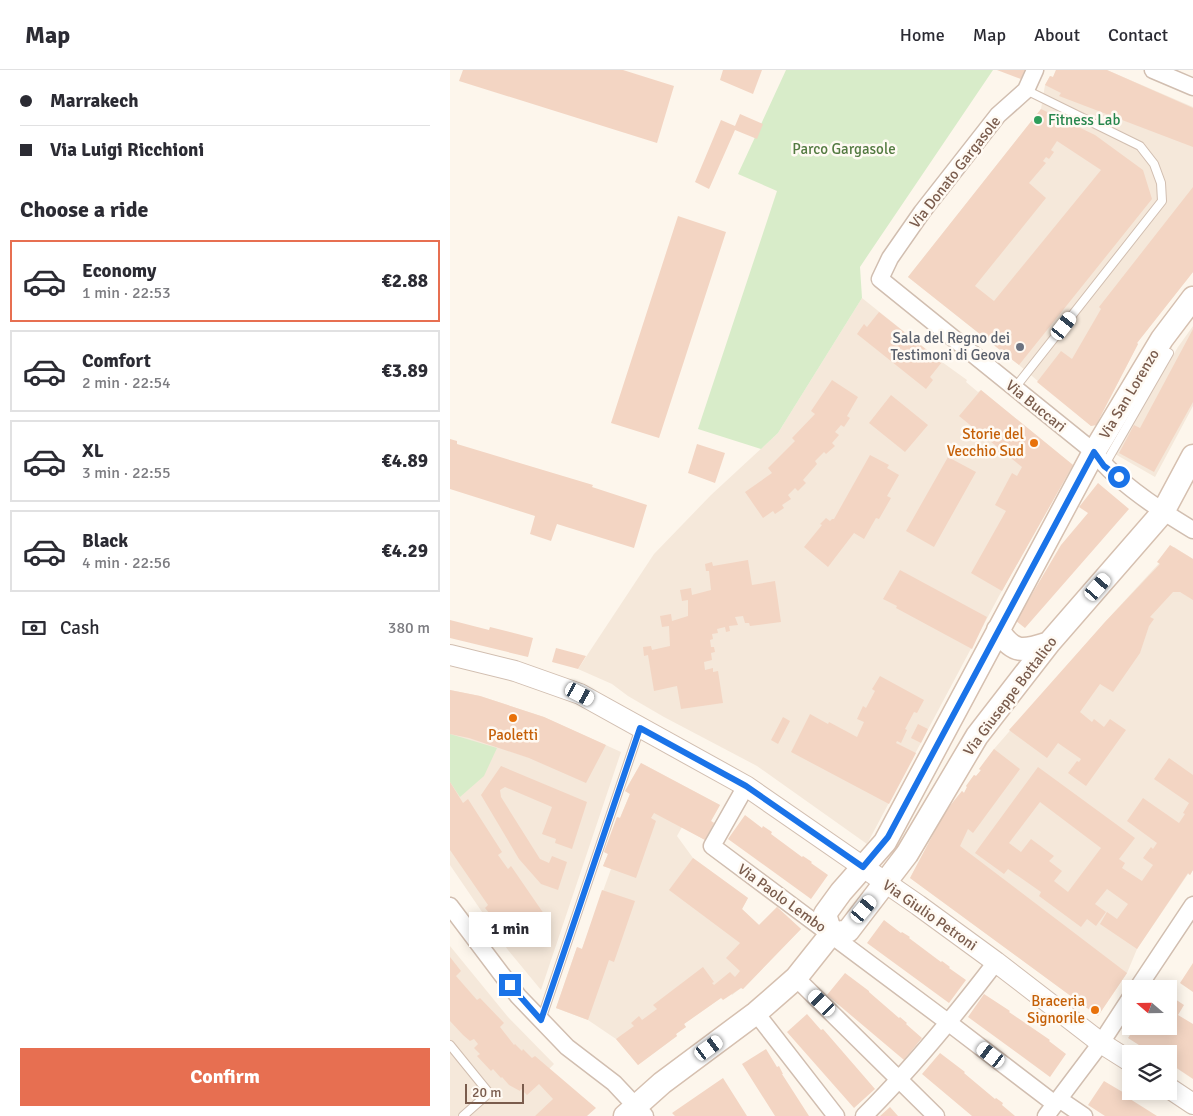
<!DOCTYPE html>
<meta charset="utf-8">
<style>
body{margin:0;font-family:Signika,sans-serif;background:#f2f2f3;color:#2b2b33;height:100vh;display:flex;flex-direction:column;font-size:19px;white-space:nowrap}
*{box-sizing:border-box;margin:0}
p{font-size:16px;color:#7c7c81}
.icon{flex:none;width:28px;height:28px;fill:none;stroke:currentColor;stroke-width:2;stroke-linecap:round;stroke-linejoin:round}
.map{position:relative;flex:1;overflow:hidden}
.details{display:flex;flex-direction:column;background:#fff;width:450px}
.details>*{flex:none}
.top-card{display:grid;align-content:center;height:110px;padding:0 20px;background:#fff}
.needle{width:32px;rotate:290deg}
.tools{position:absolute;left:672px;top:910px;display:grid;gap:10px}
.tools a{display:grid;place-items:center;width:55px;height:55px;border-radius:0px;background:#fff;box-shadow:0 2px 12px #0003;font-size:25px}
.scale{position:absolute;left:15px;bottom:12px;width:59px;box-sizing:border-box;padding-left:5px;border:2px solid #7a5c4d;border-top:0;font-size:14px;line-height:18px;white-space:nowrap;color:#7a5c4d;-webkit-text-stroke:4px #fffaf3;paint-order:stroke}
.end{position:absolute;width:22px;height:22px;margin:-11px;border:6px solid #1a73e8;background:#fff;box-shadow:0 0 0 2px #fff}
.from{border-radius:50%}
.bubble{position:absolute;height:35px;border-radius:0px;background:#fff;box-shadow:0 2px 12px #0003;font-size:16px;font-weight:700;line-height:35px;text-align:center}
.car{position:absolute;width:15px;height:30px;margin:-15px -8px;border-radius:6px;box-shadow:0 0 4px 1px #0007;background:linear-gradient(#fff 24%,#345 0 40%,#fff 0 76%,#345 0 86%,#fff 0)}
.top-card b{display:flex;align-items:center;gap:18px;height:48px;font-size:19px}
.top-card b+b{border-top:1px solid #e1e1e2}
.top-card i{width:12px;height:12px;background:#2b2b33}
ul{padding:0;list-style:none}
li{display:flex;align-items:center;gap:15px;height:82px;margin:0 10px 8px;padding:0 10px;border:2px solid #e1e1e2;border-radius:0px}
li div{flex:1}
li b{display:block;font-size:19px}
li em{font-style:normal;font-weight:700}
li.on{border-color:#e76f51}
li>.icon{width:45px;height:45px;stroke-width:1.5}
h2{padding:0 20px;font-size:22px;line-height:60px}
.pay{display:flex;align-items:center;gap:12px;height:55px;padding:0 20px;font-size:19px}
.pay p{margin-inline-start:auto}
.cta{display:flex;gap:10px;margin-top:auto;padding:10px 20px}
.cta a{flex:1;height:58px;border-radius:0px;background:#e76f51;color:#fff;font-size:20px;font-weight:700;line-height:58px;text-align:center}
header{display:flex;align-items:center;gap:30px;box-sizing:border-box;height:70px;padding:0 25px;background:#fff;border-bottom:1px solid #e1e1e2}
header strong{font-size:24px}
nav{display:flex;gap:28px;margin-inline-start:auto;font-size:18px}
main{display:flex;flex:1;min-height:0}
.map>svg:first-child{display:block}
.residential{fill:#f5e8da}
.green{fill:#d8ecc9}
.building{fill:#f3d5c3;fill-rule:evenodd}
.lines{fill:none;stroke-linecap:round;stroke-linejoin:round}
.service-casing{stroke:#d1beb0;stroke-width:10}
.minor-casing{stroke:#d1beb0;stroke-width:19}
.tertiary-casing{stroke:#d1beb0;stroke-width:22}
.secondary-casing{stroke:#d6c0b0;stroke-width:25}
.service{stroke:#fff;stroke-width:8}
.minor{stroke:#fff;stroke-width:16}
.tertiary{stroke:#fff;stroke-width:20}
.secondary{stroke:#fff;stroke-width:22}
.route{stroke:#1a73e8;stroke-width:6}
.leisure-dot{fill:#2e9e5b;stroke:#fffaf3;stroke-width:2}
.worship-dot{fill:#6b7280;stroke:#fffaf3;stroke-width:2}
.food-dot{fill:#e8710a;stroke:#fffaf3;stroke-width:2}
.labels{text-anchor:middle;stroke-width:5;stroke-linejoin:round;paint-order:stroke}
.leisure-label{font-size:15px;fill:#27864d;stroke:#fffaf3;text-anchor:start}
.park-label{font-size:15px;fill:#537a41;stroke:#fffaf3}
.street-label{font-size:15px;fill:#7a5c4d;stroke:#fffaf3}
.worship-label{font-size:15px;fill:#5b616d;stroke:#fffaf3;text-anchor:end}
.food-label{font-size:15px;fill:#c56008;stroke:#fffaf3;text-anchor:end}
</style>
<header>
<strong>Map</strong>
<nav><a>Home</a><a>Map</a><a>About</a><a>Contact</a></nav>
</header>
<main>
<section class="details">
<div class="top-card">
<b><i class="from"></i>Marrakech</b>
<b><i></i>Via Luigi Ricchioni</b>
</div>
<h2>Choose a ride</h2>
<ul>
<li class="on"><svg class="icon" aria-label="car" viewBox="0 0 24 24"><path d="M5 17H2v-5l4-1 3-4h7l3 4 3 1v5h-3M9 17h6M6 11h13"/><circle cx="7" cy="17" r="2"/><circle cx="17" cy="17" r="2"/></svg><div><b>Economy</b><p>1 min · 22:53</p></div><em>€2.88</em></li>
<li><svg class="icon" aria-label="car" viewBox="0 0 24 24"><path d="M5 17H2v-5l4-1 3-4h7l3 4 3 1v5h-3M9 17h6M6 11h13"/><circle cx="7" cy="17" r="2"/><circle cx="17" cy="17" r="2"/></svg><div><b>Comfort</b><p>2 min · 22:54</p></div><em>€3.89</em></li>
<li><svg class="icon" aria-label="car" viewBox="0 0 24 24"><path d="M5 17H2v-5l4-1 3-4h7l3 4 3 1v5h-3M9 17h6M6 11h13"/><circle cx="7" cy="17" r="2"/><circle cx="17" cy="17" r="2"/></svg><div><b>XL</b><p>3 min · 22:55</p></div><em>€4.89</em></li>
<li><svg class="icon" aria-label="car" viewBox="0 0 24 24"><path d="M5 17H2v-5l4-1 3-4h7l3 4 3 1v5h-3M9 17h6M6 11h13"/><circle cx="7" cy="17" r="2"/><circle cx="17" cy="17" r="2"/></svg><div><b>Black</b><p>4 min · 22:56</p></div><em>€4.29</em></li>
</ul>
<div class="pay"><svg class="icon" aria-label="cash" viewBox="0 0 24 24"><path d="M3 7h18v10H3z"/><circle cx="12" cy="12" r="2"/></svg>Cash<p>380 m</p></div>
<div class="cta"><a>Confirm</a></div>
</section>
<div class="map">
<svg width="743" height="1046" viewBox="0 0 743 1046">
<rect width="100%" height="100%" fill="#fdf6ec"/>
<path class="residential" d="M606 0H657L743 37V202L687 273 688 274 646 355 641 356 569 295 458 207 591 39 595 15 600 6 603 7Z
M412 228 492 292 517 310 516 312 528 322 531 320 623 395 549 526 417 774 307 696 214 647 178 626 162 614 128 599 204 484 261 425 328 363Z
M743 256V336L705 407 665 384 728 277Z
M724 477 743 489V800L740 805 738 804 687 879 677 903 648 946 460 808 495 742 512 721 514 723 517 717 516 716 524 705 526 706 531 701 529 699 544 679 655 552Z
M0 620 30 626 94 647 171 682 91 920 58 880 0 795Z
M191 693 270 735 261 751 264 753 255 770 232 757 227 766 243 788 298 828 292 839 309 855 327 837 351 859 293 919 291 918 282 925 281 923 271 928 234 954 236 957 226 964 227 966 188 995 166 969 138 950 106 938 127 877 132 879 161 799 153 796 158 784 154 782 167 747 170 748 180 724 175 721Z
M0 876 58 947 104 994 99 999 137 1046H0Z"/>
<path class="green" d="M336 0H543L420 182 410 197 412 228 328 363 311 379 248 359 327 121 288 104Z
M0 664 47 678 34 706 10 727 0 712Z"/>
<path class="building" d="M13 0H173L224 16 207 73 9 11Z
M273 0H312L303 24 270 10Z
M547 0H575L571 9Z
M606 0H657L743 38V77L609 26 611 23 595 15 600 6 603 7Z
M591 39 645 65 693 100 702 129 569 295 458 207ZM607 71 651 100 544 231 525 216 596 128 579 113 596 93 593 91 596 87 599 89 604 82 601 80Z
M290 44 313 54 307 69 285 60 259 119 245 112 271 50 285 56Z
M743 117V202L687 273 688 274 646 355 641 356 587 312 611 281 622 289 651 239 649 237Z
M228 146 276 162 209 368 161 353Z
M429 242 492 292 480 307 483 310 476 319 407 264 414 254 417 257Z
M743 259V332L704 402 669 383 684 355 690 358Z
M382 310 408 327 397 346 400 348 394 357 391 355 385 362 389 365 382 373 385 376 376 384 374 382 365 391 367 394 353 410 356 413 348 421 345 418 338 425 341 429 332 435 334 438 325 444 323 441 313 448 295 422 322 403 318 398 345 371 342 368 365 344 361 341Z
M531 320 623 395 552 521 521 503 556 441 545 435 562 403 567 406 572 397 509 346Z
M441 325 478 355 455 382 419 353Z
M0 369 7 371V374L143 415 142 417 197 435 184 478 107 454 101 471 80 464 85 446 0 419Z
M247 374 275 383 265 413 238 403Z
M420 385 439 395 437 398 449 405 437 426 441 428 429 449 426 448 414 469 404 463 378 497 354 477 372 455 370 454 376 448 380 451 382 449H384Z
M498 387 526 402 484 477 456 461Z
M648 413 679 439 575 558 566 551 611 475 638 443 629 437Z
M720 475 743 489V530L730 522H723L700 547 704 549 699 556 690 583 663 622 650 614 630 642 642 652 644 649 654 657 660 649 676 660 636 716 618 703 627 691 629 692 631 689 608 673 597 688 559 660 655 552 710 494 707 492Z
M298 490 302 515 325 511 331 552 300 556 299 553H295L293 546 285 547 288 555 279 556 280 561 276 562 275 557 267 559 268 563 262 564 263 569 260 570 261 577H264L265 582 261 583 262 590 254 592 255 600 263 598V602L268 601 273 633 231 639 227 616 204 621 198 585 194 586 193 577 201 576 202 580 220 576 219 556 212 557 210 546 221 544 222 551 238 546V530L232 531 230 520 241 518 242 525 261 520 259 501H256L255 494 262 492 263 496Z
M450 500 537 547 522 579 446 538 447 536 433 529Z
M0 550 39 560 40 557 83 568 78 587 0 568Z
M106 578 136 586 128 599 102 592Z
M430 606 474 630 467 643 464 642 455 659 457 660 451 673 447 671 446 673 466 683 439 734 341 682 360 644 378 654 379 652 407 667 414 652 407 649 413 636 416 638 425 621 422 619Z
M0 620 30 626 94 647 156 675 136 713 79 688 19 668 0 664Z
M333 647 340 651 328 674 321 670Z
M468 654 478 659 471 673 461 668Z
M544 679 570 699 523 763 518 759 510 776 677 903 648 946 460 808 495 742 512 721 514 723 517 717 516 716 524 705 526 706 531 700 529 699Z
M719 688 743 705V800L740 805 738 803 687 879 650 854 657 842 667 849 678 834 657 819 645 834 656 842 646 856 637 849 631 857 589 826 591 822 558 799 554 804 525 783 588 697 685 768 669 789 675 793 672 798 692 811 703 795 693 788 701 777 703 779 707 773 677 751 693 728 729 753 735 744 733 743 739 733 704 709ZM590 732 651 778 618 822 604 811 612 801 599 791 604 786 581 769 571 782 559 773Z
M191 693 270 735 261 751 264 753 255 770 204 743 201 748 206 751 186 808 153 796 158 784 154 782 167 747 170 748 180 724 175 721Z
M51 696 137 732 122 779 105 773 106 769 92 764 102 737 55 717 50 720 51 727 90 789 99 793 102 786 117 792 108 820 91 814 69 789 31 725Z
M0 712 13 733 18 729 52 782 48 785 58 799 61 796 94 844 90 846 96 853 77 867 75 864 64 873 35 838 38 835 0 780Z
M295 745 312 758 313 756 322 762 321 764 352 787 353 786 362 792 361 793 378 805 361 829 278 769Z
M243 788 298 828 292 839 309 855 327 837 351 859 293 919 291 918 273 930 271 928 234 954 236 957 226 964 227 966 188 995 166 969 184 956 181 953 189 946 192 950 207 939 203 935 253 897 264 912 262 913 264 915 280 902 285 907 290 901 276 888 290 873 219 820Z
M152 820 185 831 164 892 159 890 138 950 106 938 127 877 132 879Z
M434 850 451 863 452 862 460 867 459 868 491 892 492 891 500 897 499 898 516 910 499 933 417 873Z
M0 887 11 901 6 906 27 930 30 928 54 953 50 957 64 975 65 974 72 981 73 979 82 988 85 986 146 1038 137 1046H85L103 1029 89 1014 77 1025 71 1019 70 1021 59 1015 52 1007 51 1008 43 999 41 1001 27 986 30 984 24 978 28 974 24 969 20 971 13 965 0 951Z
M743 893V922L730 913Z
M395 903 419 921V922L449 948 450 947 457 953 456 954 472 968 454 990 377 925Z
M534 924 560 941 559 942 600 970 599 971 616 984 600 1007 518 947Z
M719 925 734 935 728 945 743 954V1009L719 993V984H703L678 968 686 956H719Z
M357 944 371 960 373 959 425 1019 404 1038 337 962Z
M316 979 327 997 329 996 333 1004H332L359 1046H325L292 994Z
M490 983 515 1002 514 1003 545 1029 546 1028 553 1033 552 1035 565 1046H522L472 1004Z
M273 1008 297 1046H225L222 1043Z
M654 1011 681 1027 680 1029 707 1046H655L638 1035Z
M440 1037 448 1046H430Z"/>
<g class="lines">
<g class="service-casing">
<path id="service" d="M564 319 712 131 711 113 704 94 690 76 576 20
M654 396 719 283
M91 950 190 658
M0 975 39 1023 13 1046"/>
</g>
<g class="minor-casing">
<path id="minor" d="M585 0 576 20 548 45 472 142 440 188 430 209 644 382C666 412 711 441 743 460
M703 0 743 17
M296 716 262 776 499 953 605 1034
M0 836 68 926 117 977 164 1013 195 1046
M346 908 486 1046
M687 919 743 835
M306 943 386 1046
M609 1029 634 1046
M414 1046C463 997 504 947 546 892
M596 1046 651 973 681 927"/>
</g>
<g class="tertiary-casing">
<path id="tertiary" d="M0 585 65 601 130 624 296 716 468 835 546 892 651 973 681 992
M719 1018 743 1034"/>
</g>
<g class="secondary-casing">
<path id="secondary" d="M548 560C564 585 574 581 599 573
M381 864 375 844 391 822 435 772 644 382 712 269 743 228
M381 864 398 861 457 784 527 666 599 573 713 442 743 386
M175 1046 212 1013 306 943 346 908 381 864"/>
</g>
<use href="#service" class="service"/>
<use href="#minor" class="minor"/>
<use href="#tertiary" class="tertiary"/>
<use href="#secondary" class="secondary"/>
</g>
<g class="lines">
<path class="route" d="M60 915 91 950 190 658 296 716 413 797 438 767 644 382 654 396 669 407"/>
</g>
<circle class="leisure-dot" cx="588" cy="50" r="5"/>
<circle class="worship-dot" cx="570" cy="277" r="5"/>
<g class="food-dot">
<circle cx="584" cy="373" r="5"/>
<circle cx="63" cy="648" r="5"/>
<circle cx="645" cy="940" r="5"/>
</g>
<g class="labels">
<g class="leisure-label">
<text x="598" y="55">Fitness Lab</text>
</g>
<g class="park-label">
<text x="394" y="84">Parco Gargasole</text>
</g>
<g class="street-label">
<text transform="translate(505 102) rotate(-52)" y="5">Via Donato Gargasole</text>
<text transform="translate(679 324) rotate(-59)" y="5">Via San Lorenzo</text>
<text transform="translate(586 336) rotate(39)" y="5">Via Buccari</text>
<text transform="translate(560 626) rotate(-53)" y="5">Via Giuseppe Bottalico</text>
<text transform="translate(332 828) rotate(36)" y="5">Via Paolo Lembo</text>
<text transform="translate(480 845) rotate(35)" y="5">Via Giulio Petroni</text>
</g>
<g class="worship-label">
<text x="560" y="273">Sala del Regno dei<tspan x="560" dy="17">Testimoni di Geova</tspan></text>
</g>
<g class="food-label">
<text x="574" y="369">Storie del<tspan x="574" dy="17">Vecchio Sud</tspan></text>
<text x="63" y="670" text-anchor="middle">Paoletti</text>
<text x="635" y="936">Braceria<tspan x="635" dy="17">Signorile</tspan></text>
</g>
</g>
</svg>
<div class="tools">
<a><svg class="needle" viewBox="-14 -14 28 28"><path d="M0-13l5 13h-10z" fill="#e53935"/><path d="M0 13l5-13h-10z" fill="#7c7c81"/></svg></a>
<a><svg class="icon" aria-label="layers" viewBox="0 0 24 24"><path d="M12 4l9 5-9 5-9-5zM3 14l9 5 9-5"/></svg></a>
</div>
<div class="scale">20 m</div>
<i class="end from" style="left:669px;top:407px"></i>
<i class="end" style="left:60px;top:915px"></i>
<div class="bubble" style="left:19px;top:842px;width:82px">1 min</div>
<i class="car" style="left:614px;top:256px;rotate:38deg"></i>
<i class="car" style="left:648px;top:517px;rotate:41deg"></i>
<i class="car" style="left:130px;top:624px;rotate:118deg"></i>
<i class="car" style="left:414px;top:839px;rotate:40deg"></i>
<i class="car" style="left:372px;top:933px;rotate:314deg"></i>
<i class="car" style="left:259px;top:978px;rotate:54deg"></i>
<i class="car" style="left:541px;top:985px;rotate:308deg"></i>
</div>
</main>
